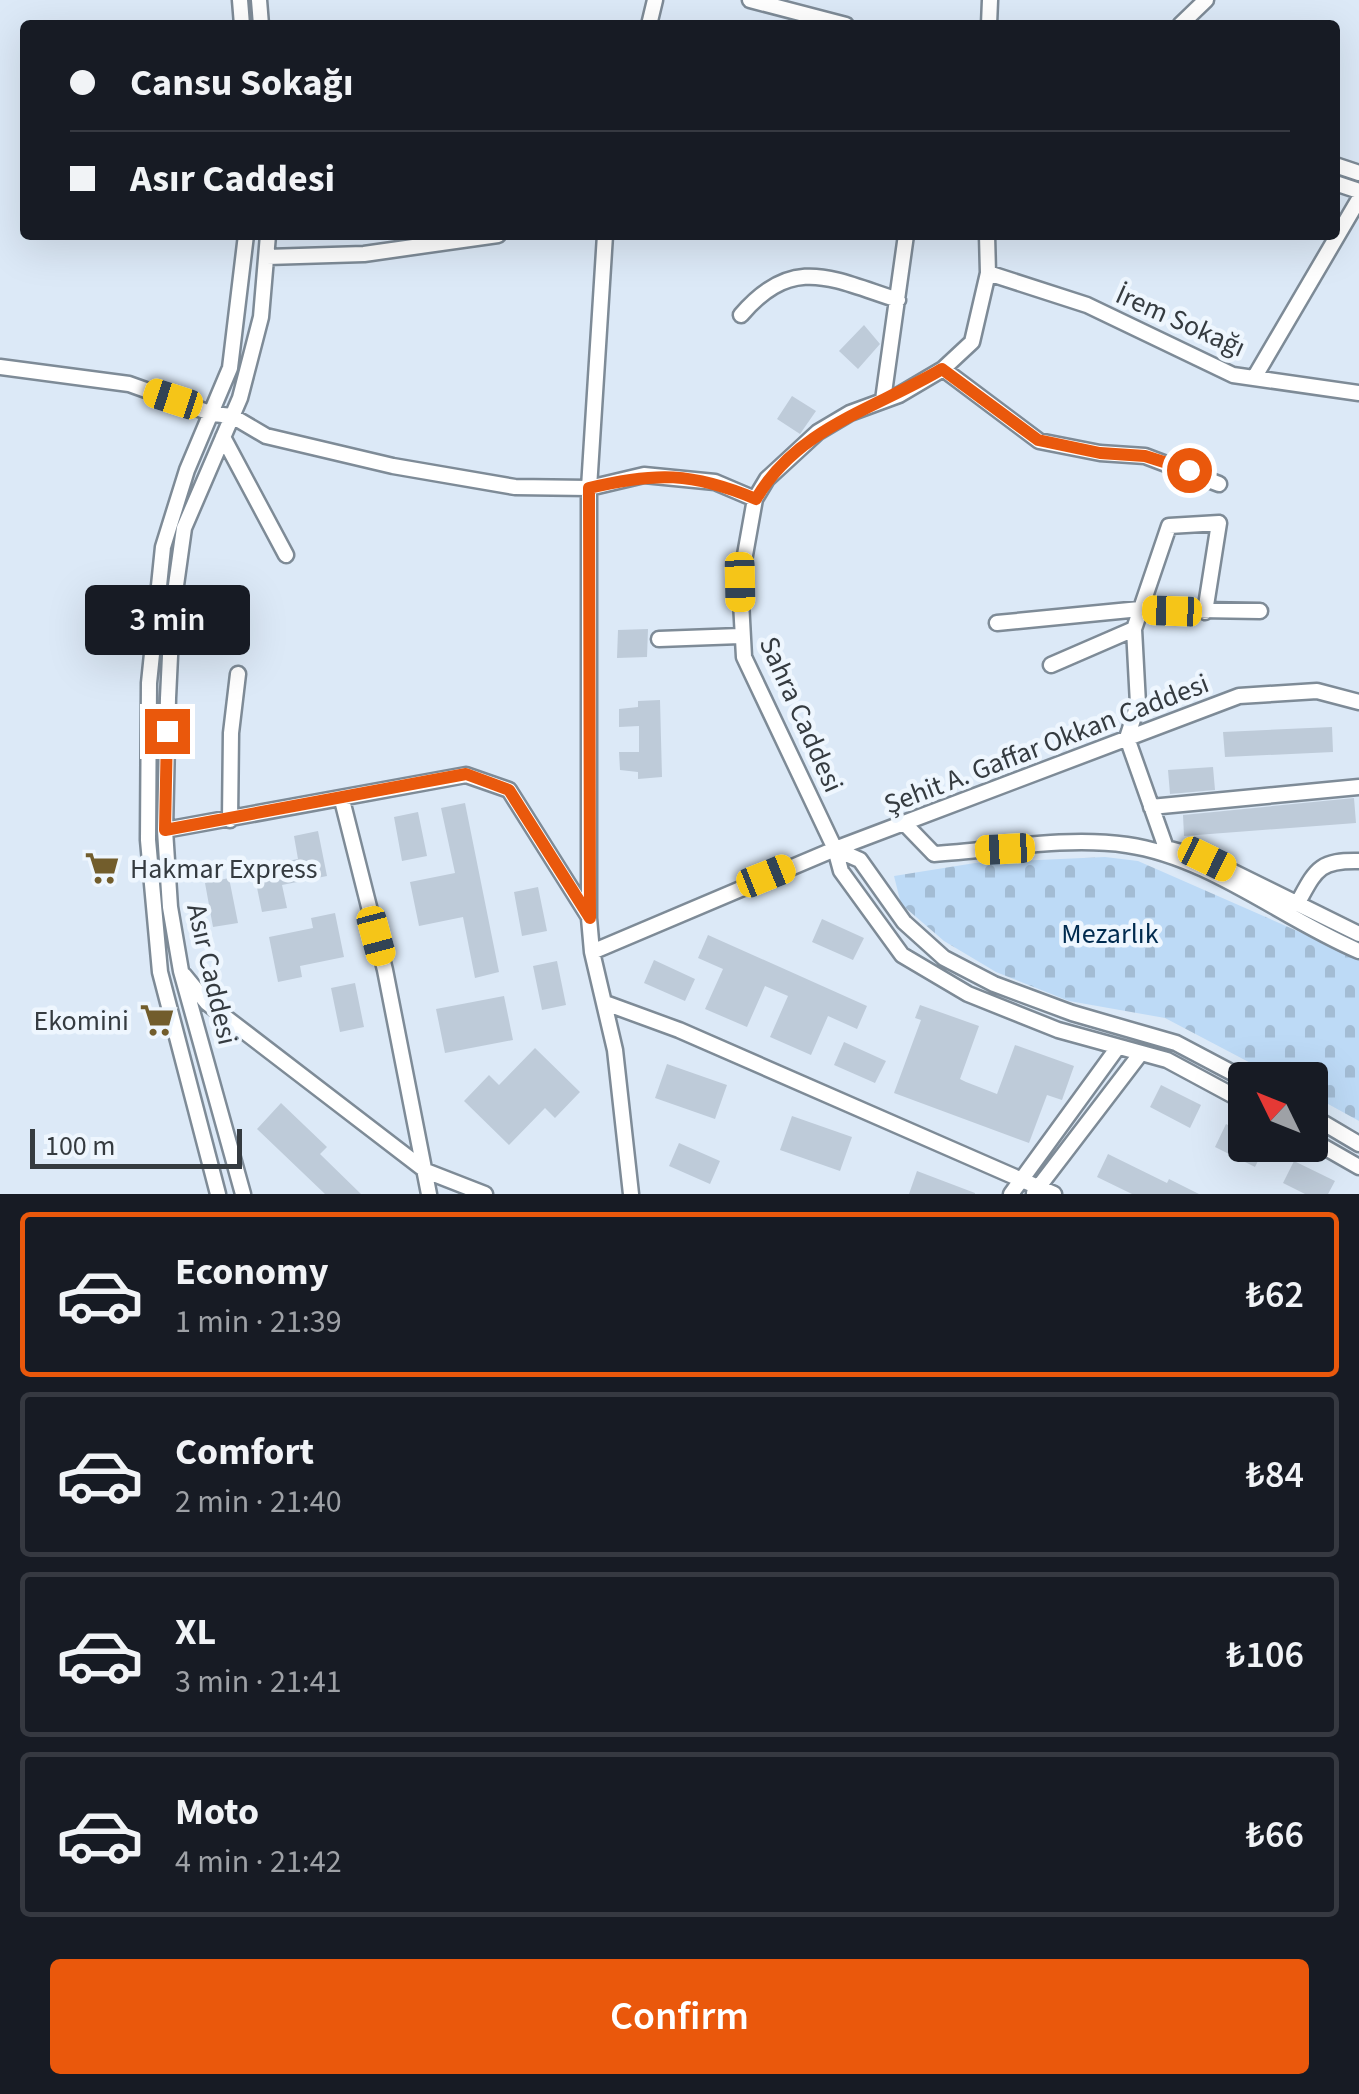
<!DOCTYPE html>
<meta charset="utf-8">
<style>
body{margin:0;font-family:"Source Sans 3",sans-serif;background:#20242c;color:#f1f3f6;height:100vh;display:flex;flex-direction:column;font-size:38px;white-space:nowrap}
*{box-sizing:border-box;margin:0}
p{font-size:32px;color:#9ea1a6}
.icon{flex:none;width:55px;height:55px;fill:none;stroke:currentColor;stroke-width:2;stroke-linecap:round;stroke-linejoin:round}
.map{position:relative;height:1194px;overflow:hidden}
.drawer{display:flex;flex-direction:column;background:#171b24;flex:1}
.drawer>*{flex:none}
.guide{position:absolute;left:20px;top:20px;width:1320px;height:220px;border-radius:10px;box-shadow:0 10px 40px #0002;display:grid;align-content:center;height:220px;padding:0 50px;background:#171b24}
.needle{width:65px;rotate:313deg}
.tools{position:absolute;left:1228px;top:1062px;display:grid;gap:20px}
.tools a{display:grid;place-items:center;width:100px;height:100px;border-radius:10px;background:#171b24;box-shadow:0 10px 40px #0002;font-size:50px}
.scale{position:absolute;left:30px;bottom:25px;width:212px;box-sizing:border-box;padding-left:10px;border:5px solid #353b40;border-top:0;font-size:28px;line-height:35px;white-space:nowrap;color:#353b40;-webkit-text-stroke:8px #eef6fe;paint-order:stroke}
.end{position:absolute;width:45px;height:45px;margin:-22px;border:12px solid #ea580c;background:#fff;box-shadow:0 0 0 5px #fff}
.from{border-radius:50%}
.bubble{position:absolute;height:70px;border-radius:10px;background:#171b24;box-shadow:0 10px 40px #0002;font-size:32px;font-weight:600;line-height:70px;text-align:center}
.car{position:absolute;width:30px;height:60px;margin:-30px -15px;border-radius:12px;box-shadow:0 0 8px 2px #0007;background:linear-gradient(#f5c518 24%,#345 0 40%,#f5c518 0 76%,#345 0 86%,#f5c518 0)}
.guide b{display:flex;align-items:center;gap:35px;height:95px;font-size:38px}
.guide b+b{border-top:2px solid #363941}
.guide i{width:25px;height:25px;background:#f1f3f6}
ul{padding:18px 0 0;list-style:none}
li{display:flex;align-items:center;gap:30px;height:165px;margin:0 20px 15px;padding:0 30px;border:5px solid #363941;border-radius:10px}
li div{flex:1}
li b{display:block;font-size:38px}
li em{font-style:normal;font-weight:600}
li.on{border-color:#ea580c}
li>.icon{width:90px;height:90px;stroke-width:1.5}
.primary-button{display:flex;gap:20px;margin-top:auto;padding:20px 50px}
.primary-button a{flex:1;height:115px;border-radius:10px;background:#ea580c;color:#fff;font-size:40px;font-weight:600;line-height:115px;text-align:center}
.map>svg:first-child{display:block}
.cemetery{fill:url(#cemetery-stones)}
.building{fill:#becbd9}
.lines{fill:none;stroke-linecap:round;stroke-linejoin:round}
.minor-casing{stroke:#7e8b97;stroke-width:19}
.minor{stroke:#fff;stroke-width:14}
.route{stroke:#ea580c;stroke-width:12}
.labels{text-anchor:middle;stroke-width:9;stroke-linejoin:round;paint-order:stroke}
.street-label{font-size:28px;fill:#353b40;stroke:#eef6fe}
.poi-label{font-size:28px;fill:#353b40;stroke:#eef6fe;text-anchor:start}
.park-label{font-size:28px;fill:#002b4f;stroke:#eef6fe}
</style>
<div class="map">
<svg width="1359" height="1194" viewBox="0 0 1359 1194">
<defs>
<pattern id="cemetery-stones" width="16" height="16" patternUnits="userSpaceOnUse" patternTransform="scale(2.5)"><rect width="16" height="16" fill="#bddaf6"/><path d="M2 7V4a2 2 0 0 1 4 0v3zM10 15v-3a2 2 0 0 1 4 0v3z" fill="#a3bcd4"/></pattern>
</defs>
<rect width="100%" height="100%" fill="#dce9f7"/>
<path class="cemetery" d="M1105 857 1138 861 1359 958V1121L1310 1094V1080H1283L1165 1018 1069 1001 996 972 944 941 901 904 894 876 975 863Z"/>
<path class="building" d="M864 325 880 344 858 369 839 351Z
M792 396 816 411 800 434 777 419Z
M648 629 647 657 617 658 618 630Z
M660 700 662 777 638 779V772L620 770 619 752H639V726L619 727V709L638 707V701Z
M1332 727 1333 752 1225 757 1223 732Z
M1213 767 1215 790 1170 794 1168 770Z
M1354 798 1356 823 1184 836 1183 815Z
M465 803 499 972 475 978 463 917 419 926 410 882 455 873 441 808Z
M418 812 427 856 402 861 394 817Z
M318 831 327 876 282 885 287 908 262 912 253 868 298 859 294 836Z
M229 878 238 923 213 927 205 883Z
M538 887 547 931 522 936 514 892Z
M335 913 344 957 300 966 302 977 278 982 269 937 313 928 311 918Z
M822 919 864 938 853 960 812 942Z
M708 935 867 1006 857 1029 828 1016 811 1055 770 1037 788 996 765 986 747 1027 705 1009 723 969 698 958Z
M654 960 695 979 685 1001 644 983Z
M557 961 566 1005 542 1010 533 966Z
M355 983 364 1027 340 1032 331 988Z
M504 996 513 1040 445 1053 436 1009Z
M920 1005 979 1026 960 1079 966 1082 997 1094 1015 1045 1074 1066 1062 1100 1047 1095 1029 1143 894 1093 921 1020 915 1018Z
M844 1042 886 1061 875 1083 834 1065Z
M535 1048 580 1092 555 1118 545 1108 509 1145 464 1101 489 1075 499 1085Z
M667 1064 727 1085 715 1119 655 1098Z
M1161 1085 1201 1105 1190 1128 1150 1107Z
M281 1103 327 1147 320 1154 361 1194H325L257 1129Z
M792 1116 852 1137 840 1171 780 1150Z
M1226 1124 1245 1134V1145H1266L1255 1167 1215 1147Z
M679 1143 720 1161 710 1184 669 1166Z
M1108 1154 1167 1183 1169 1179 1199 1194H1132L1097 1177Z
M1294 1161 1335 1181 1328 1194H1305L1283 1183Z
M917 1171 975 1193V1194H909Z"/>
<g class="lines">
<g class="minor-casing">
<path id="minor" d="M240 0 242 25
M259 0 261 25
M750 0 846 25
M649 25 655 0
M989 25 990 0
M1180 25 1206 0
M1335 165 1359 173
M1335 183 1359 191
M605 235 589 488V918L592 952 615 1050 631 1194
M987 235 988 273 972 342 943 369 899 395 850 413 818 432 767 479 755 499 740 583 744 657 835 849 841 871 902 955 968 994 1058 1030 1167 1060 1245 1102
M267 257 364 254 498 235
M988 273 1087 305 1233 375 1359 393
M741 315C793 254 832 279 898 300
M0 367 129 384 213 414 232 416 266 436 393 466 515 487 589 488 644 475 715 482 755 499
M943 369 1039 441 1100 453 1145 456 1219 484
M1254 378 1359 199
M883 400 906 235
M223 437 286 555
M1205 612 1219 523 1169 526 1134 629 1138 704 1127 738 1166 848 1207 859 1359 934
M997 623 1140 609 1260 611
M659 639 740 636
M1051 665 1134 629
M342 800 385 970 429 1194
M1151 807 1359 787
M230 820 231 733 238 674
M905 824 934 854C997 850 1064 836 1127 845 1210 857 1283 919 1359 951
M165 830 466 775 509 790 589 917
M835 849 860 860 904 922 944 958 994 984 1072 1013 1176 1043 1246 1080
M1297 904C1316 870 1318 860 1359 861
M592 952 835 849 1239 696 1317 691 1359 702
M184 975 207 1003 426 1171 485 1194
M608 1004 679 1030 1054 1194
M1310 1115 1359 1144
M1310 1139 1359 1167
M1034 1193 1141 1053
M218 1194 160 972 148 840 149 683 163 547 187 470 230 368 246 235
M243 1194 181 971 170 907 165 830 168 698 172 614 184 528 240 398 261 317 268 235
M1011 1194 1118 1047"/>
</g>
<use href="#minor" class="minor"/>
</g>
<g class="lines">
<path class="route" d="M167 731 165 830 466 774 509 790 590 918 589 488C655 472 692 472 756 499 798 427 875 409 942 369L1038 440 1100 453 1145 456 1189 470"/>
</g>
<defs>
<g id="supermarket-bare" transform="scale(2.7)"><path d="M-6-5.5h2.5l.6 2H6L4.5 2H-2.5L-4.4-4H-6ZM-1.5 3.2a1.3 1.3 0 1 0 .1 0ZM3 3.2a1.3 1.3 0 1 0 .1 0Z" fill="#725d2c" stroke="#eef6fe" stroke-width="2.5" paint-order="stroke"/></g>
</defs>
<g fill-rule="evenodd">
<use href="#supermarket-bare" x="102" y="868"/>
<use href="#supermarket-bare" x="157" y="1020"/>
</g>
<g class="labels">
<g class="street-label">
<text transform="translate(1181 320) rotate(24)" y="10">İrem Sokağı</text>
<text transform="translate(802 714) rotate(66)" y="10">Sahra Caddesi</text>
<text transform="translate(1046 743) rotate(-21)" y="10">Şehit A. Gaffar Okkan Caddesi</text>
<text transform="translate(213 974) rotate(77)" y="10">Asır Caddesi</text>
</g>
<g class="poi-label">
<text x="130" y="878">Hakmar Express</text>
<text x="129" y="1030" text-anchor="end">Ekomini</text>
</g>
<g class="park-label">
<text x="1110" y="943">Mezarlık</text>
</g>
</g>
</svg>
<div class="tools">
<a><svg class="needle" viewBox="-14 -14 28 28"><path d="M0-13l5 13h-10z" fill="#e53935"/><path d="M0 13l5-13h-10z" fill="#9ea1a6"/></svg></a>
</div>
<div class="scale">100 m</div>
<i class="end from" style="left:1189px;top:470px"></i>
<i class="end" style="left:167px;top:731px"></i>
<div class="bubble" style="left:85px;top:585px;width:165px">3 min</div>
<i class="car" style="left:173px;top:399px;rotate:288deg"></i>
<i class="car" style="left:740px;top:582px;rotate:179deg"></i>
<i class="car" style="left:1172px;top:611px;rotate:272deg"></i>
<i class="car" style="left:1005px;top:849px;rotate:267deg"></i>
<i class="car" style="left:1207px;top:859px;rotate:116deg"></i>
<i class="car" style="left:766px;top:876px;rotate:68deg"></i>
<i class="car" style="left:376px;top:936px;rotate:165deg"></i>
<div class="guide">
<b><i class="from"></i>Cansu Sokağı</b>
<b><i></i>Asır Caddesi</b>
</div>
</div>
<section class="drawer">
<ul>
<li class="on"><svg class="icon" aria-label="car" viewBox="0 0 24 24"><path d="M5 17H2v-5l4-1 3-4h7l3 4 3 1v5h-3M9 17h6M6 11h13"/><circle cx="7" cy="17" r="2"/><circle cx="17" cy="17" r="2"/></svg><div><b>Economy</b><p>1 min · 21:39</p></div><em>₺62</em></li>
<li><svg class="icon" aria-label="car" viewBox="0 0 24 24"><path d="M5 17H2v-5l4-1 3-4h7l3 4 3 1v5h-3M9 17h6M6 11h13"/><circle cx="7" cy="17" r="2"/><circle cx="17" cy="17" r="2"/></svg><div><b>Comfort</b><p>2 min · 21:40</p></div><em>₺84</em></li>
<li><svg class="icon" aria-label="car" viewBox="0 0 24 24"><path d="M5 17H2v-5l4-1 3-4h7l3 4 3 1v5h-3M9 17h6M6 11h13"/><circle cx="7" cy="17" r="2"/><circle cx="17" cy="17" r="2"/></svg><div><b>XL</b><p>3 min · 21:41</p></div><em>₺106</em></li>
<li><svg class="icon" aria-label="car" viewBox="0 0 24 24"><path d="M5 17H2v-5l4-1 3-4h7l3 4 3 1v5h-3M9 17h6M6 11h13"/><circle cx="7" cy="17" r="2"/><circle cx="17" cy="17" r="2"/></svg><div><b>Moto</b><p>4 min · 21:42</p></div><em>₺66</em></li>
</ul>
<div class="primary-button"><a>Confirm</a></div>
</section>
